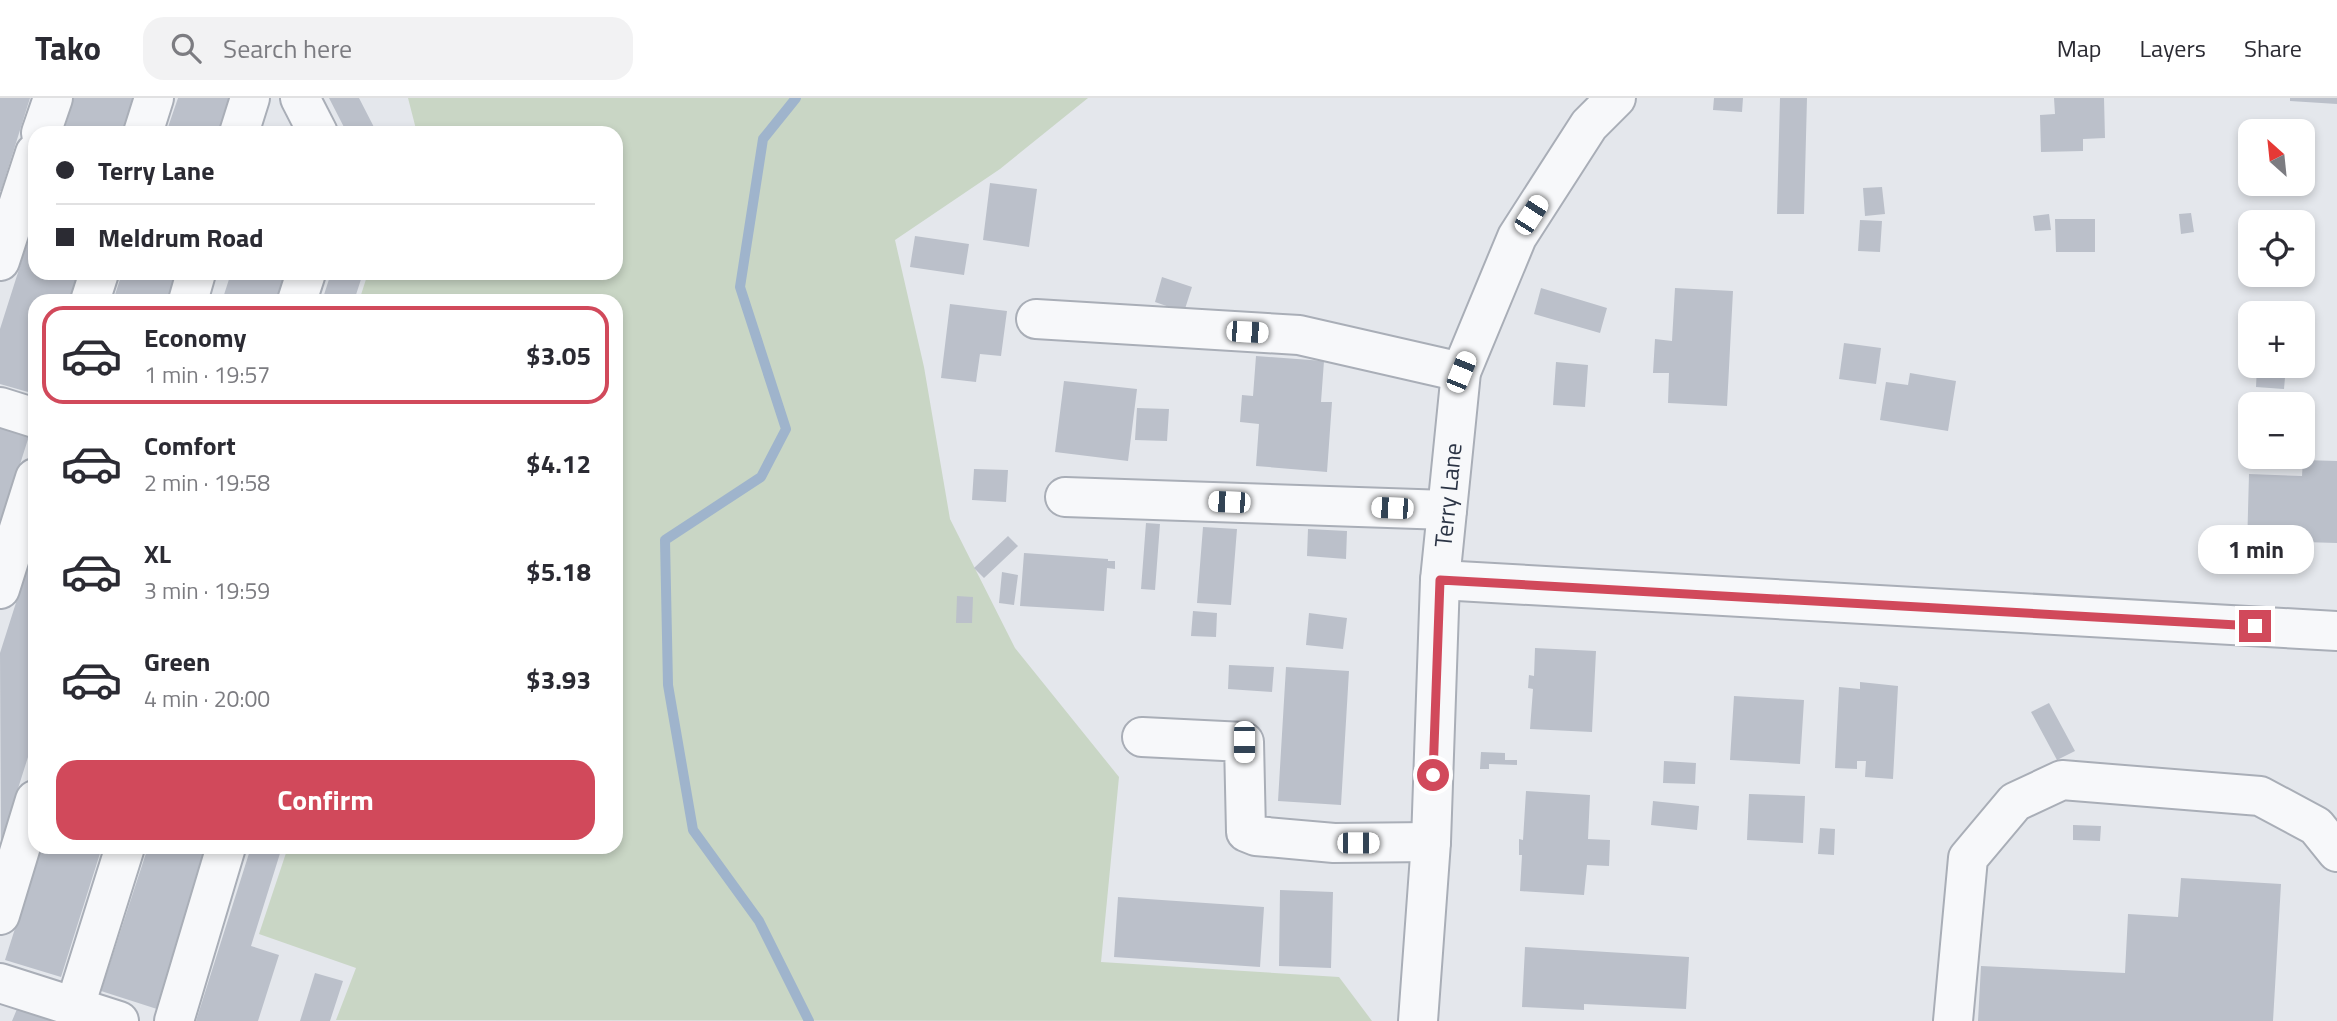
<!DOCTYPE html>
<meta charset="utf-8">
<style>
body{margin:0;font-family:"Titillium Web",sans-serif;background:#f2f2f3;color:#2b2b33;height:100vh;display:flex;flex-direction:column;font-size:26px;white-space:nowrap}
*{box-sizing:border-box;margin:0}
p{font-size:23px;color:#7c7c81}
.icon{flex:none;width:38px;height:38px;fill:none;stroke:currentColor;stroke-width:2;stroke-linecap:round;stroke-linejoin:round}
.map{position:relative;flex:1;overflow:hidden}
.details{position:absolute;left:28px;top:196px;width:595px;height:560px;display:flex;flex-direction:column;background:#fff;border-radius:21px;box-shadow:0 4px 10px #0003}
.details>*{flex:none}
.hud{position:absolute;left:28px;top:28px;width:595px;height:154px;border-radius:21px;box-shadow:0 4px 10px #0003;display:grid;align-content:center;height:154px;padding:0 28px;background:#fff}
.needle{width:46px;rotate:333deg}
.fabs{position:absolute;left:2238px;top:21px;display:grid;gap:14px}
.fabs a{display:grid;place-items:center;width:77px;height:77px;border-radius:14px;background:#fff;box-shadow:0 4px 10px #0003;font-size:35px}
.end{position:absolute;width:32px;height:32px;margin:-16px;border:9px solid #d1495b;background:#fff;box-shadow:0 0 0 4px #fff}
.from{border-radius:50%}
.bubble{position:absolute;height:49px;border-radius:21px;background:#fff;box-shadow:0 4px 10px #0003;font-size:23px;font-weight:700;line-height:49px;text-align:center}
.car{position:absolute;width:21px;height:42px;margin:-21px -10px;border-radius:9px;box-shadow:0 0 5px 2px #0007;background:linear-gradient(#fff 24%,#345 0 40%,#fff 0 76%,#345 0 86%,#fff 0)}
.hud b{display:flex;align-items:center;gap:24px;height:66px;font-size:26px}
.hud b+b{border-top:2px solid #e1e1e2}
.hud i{width:18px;height:18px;background:#2b2b33}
ul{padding:12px 0 0;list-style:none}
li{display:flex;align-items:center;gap:21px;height:98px;margin:0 14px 10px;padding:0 14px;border:4px solid transparent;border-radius:21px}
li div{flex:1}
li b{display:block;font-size:26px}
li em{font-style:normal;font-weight:700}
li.active{border-color:#d1495b}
li>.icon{width:63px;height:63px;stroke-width:1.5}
.primary-button{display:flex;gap:14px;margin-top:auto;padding:14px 28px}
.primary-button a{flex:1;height:80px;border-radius:21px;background:#d1495b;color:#fff;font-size:28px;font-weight:700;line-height:80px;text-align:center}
header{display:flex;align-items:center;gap:42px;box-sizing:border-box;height:98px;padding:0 35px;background:#fff;border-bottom:2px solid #e1e1e2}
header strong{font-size:33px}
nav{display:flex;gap:38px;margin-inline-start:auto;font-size:24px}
.search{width:490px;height:63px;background:#f2f2f3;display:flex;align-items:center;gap:18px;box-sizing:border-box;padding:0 24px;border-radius:21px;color:#7c7c81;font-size:26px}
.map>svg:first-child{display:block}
.green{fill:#c9d6c5}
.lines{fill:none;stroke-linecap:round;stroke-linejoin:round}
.stream{stroke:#9fb4cc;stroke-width:10}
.building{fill:#bbc0ca}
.minor-casing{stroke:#a9aeb7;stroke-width:42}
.minor{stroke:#f7f8fa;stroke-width:38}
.route{stroke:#d1495b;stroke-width:9}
.labels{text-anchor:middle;stroke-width:5;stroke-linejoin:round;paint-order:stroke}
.street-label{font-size:24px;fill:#2b3445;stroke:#f4f6f9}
</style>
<header>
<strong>Tako</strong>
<div class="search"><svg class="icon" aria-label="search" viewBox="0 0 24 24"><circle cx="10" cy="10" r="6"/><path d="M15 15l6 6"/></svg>Search here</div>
<nav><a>Map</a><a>Layers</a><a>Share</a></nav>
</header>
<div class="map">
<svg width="2337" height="923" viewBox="0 0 2337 923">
<rect width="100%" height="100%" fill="#e4e7ec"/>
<path class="green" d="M408 0H1088L1000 71 895 142 924 269 950 421 1015 550 1119 679 1101 864 1339 879 1372 923 336 922 356 870 259 836 288 749H616V203H359L368 175H616V35H417Z"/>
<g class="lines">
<path class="stream" d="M796 0 763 41 740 189 786 331 761 379 665 442 668 587 693 732 759 823 809 923"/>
</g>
<path class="building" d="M0 0H30L1 93H0Z
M74 0H135L123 35H63Z
M178 0H238L227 35H166Z
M329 0H359L377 35H347Z
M1714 0H1743L1742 14 1713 12Z
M1780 0H1807L1804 116H1777Z
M2054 0H2104L2105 40 2083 41V53L2041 54 2040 17 2055 16Z
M2290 0H2337V6L2290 3Z
M990 85 1037 91 1029 149 983 142Z
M1882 89 1885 116 1865 118 1863 90Z
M2191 115 2194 134 2181 136 2179 116Z
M2049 116 2051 132 2035 133 2033 118Z
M2055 121H2095V154H2056Z
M1860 122 1882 123 1880 154 1858 153Z
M34 124 35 175H79L70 203H35V296L0 286V231Z
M915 138 969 146 964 177 910 169Z
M122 175H182L173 203H113Z
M231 175H290L280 203H222Z
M331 175H363L354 203H322Z
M1162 179 1192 189 1184 214 1155 204Z
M1541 190 1607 210 1600 235 1534 216Z
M1675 190 1733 193 1727 308 1668 305 1669 275H1653L1655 241 1672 243Z
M950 206 1007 213 1001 258 980 256 976 284 941 280Z
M1844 245 1881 250 1876 286 1839 281Z
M1256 258 1324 263 1321 304H1332L1327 374 1256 368 1259 326 1240 324 1242 297 1253 298Z
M1556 264 1588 267 1585 309 1553 307Z
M2257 268H2286L2284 291 2256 289Z
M1910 275 1956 283 1948 333 1880 322 1886 284 1908 287Z
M1064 283 1137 291 1128 363 1055 354Z
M1137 310 1169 311 1167 343 1135 342Z
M0 329 29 338 1 426H0Z
M2303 362 2337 363V445L2303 444V451L2247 450 2249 376 2302 378Z
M974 371 1008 372 1006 404 972 402Z
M1146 425 1160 426 1155 492 1141 491Z
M1203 429 1237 431 1231 507 1197 505Z
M1308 431 1347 433 1346 461 1307 458Z
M1008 438 1018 448 984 480 974 470Z
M34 448 35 637 1 744 0 555Z
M1024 455 1108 461V463H1115V471L1107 470 1104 513 1020 508Z
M1002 474 1018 477 1014 507 999 505Z
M957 498 973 499 972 525H956Z
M1193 513 1217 515 1216 539 1191 538Z
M1309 515 1347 520 1343 551 1306 547Z
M1535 550 1596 553 1592 634 1530 631 1533 591 1528 590 1529 577 1534 578Z
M1229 567 1274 569 1272 594 1228 591Z
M1286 569 1349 573 1341 707 1278 703Z
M1860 584 1898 588 1893 681 1865 679 1866 663H1857V671L1835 670 1839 589 1860 591Z
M1734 598 1804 602 1800 666 1730 662Z
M2049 605 2075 653 2057 662 2031 614Z
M1481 654 1505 655V662H1517V667L1489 666V671H1480Z
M1664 663 1696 665 1695 686 1663 685Z
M1526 693 1590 697 1588 741 1610 742 1609 768 1587 767 1584 797 1520 793 1522 757H1519V741L1523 742Z
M1749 696 1805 698 1803 745 1747 742Z
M1653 703 1699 708 1697 732 1651 727Z
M2073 727 2101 728 2100 743 2073 742Z
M1820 730 1835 731 1834 757 1818 756Z
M41 749H102L61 879 5 862Z
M148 749H209L157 911 101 893Z
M251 749H282L251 848 279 857 258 923H196Z
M2181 780 2281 786 2273 923H1978L1981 868 2125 875 2128 816 2178 819Z
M1280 792 1333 794 1331 870 1279 868Z
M1118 799 1264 809 1260 869 1114 859Z
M1525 849 1689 859 1686 911 1584 906V912L1522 909Z
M315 875 343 883 330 923H300Z
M17 911 53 922V923H12Z"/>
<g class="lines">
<g class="minor-casing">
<g id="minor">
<path d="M300 0 318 35"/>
<path d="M41 35 53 0"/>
<path d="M143 35 154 0"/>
<path d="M239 35 250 0"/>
<path d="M0 163 35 55"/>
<path d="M90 203 99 175"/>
<path d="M188 203 196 175"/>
<path d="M297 203 306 175"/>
<path d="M1036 221 1299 237 1461 274"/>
<path d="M0 309 35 320"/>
<path d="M1065 399 1447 412"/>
<path d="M1440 482 2337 533"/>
<path d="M0 491 35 380"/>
<path d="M1142 639 1244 644 1246 734 1256 738 1334 745 1431 744"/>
<path d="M0 817 35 702"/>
<path d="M0 885 119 923"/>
<path d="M75 908 125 749"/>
<path d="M174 923 226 749"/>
<path id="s1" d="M1418 923 1431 744 1440 482 1461 274 1517 139 1589 27 1616 0"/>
<path d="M1953 923 1968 760 2015 704 2062 682 2260 698 2316 728 2337 754"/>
</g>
</g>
<use href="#minor" class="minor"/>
</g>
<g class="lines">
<path class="route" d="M1433 677 1440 482 2255 528"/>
</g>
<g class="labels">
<g class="street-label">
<text dy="8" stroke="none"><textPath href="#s1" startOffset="527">Terry Lane</textPath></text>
</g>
</g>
</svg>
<div class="fabs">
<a><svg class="needle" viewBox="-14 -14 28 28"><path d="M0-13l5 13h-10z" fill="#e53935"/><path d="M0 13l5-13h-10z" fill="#7c7c81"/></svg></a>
<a><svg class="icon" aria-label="locate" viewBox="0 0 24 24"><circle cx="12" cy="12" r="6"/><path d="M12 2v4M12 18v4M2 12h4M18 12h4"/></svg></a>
<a>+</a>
<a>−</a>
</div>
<i class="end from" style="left:1433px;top:677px"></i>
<i class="end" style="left:2255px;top:528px"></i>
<div class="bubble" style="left:2198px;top:427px;width:116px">1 min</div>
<i class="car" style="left:1531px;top:117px;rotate:33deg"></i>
<i class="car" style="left:1247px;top:234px;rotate:93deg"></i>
<i class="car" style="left:1461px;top:274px;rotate:22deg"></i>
<i class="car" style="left:1229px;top:404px;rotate:272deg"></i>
<i class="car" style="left:1392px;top:410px;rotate:272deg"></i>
<i class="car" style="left:1244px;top:644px;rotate:180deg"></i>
<i class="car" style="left:1358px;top:745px;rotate:90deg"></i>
<div class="hud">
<b><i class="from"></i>Terry Lane</b>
<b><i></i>Meldrum Road</b>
</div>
<section class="details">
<ul>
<li class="active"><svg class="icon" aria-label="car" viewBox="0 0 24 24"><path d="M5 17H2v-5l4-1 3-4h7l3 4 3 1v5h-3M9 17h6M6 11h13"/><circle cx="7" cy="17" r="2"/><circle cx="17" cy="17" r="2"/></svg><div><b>Economy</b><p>1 min · 19:57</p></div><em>$3.05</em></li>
<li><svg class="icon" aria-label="car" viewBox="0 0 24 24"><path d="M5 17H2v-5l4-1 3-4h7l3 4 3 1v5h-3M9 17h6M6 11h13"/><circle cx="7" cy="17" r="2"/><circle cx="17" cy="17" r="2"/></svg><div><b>Comfort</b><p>2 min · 19:58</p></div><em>$4.12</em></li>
<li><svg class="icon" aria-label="car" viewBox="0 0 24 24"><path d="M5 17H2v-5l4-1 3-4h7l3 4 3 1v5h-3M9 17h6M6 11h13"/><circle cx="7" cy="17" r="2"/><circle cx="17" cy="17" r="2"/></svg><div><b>XL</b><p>3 min · 19:59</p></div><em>$5.18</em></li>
<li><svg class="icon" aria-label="car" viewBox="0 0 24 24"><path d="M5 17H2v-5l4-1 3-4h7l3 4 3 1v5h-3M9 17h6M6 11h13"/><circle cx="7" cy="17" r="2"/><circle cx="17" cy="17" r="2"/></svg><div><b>Green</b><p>4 min · 20:00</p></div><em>$3.93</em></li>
</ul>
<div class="primary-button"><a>Confirm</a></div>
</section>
</div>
